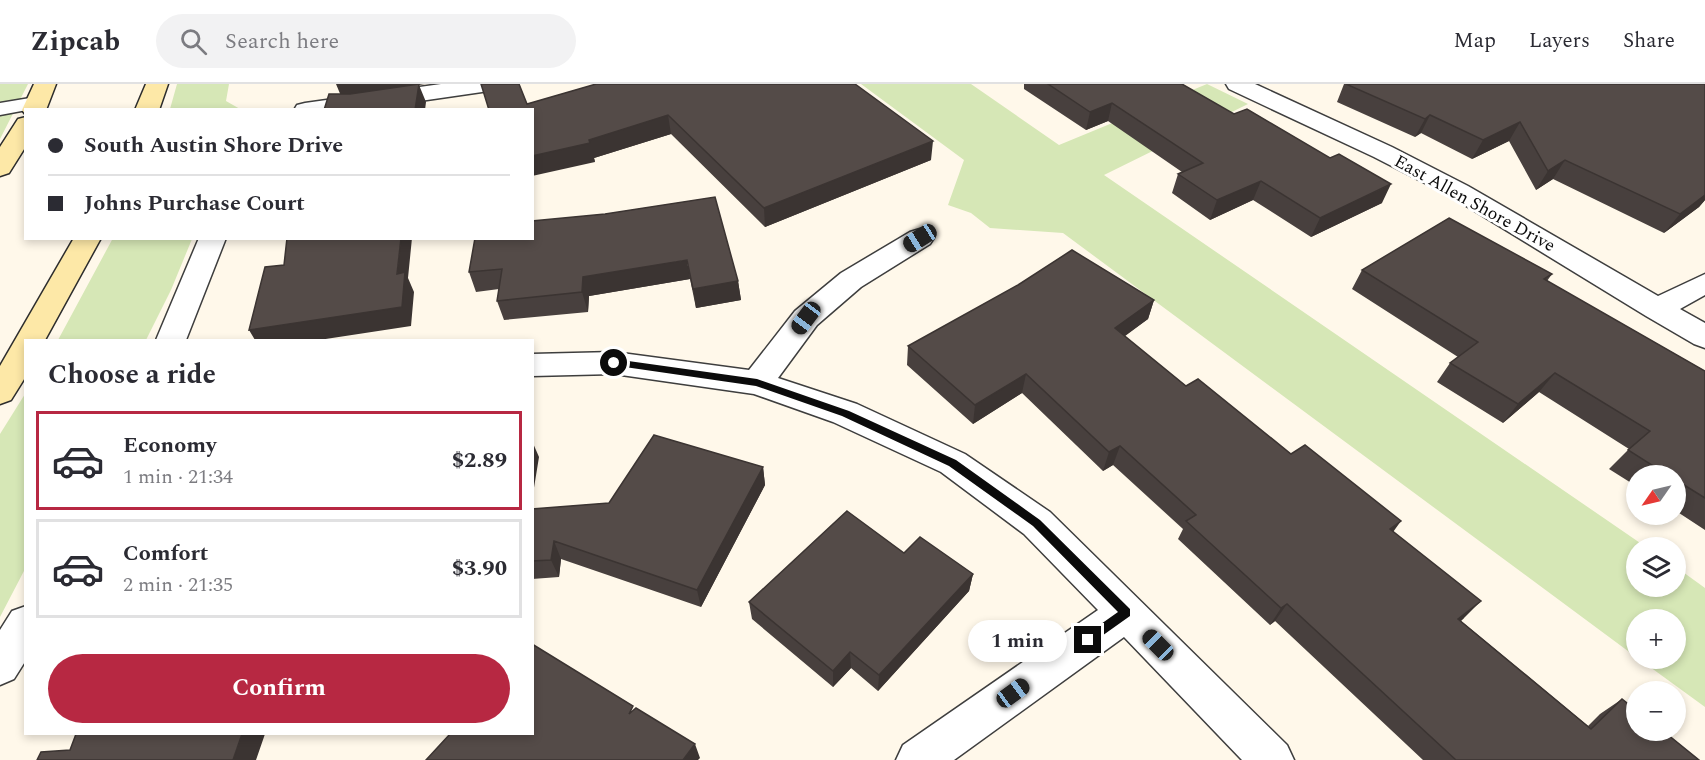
<!DOCTYPE html>
<meta charset="utf-8">
<style>
body{margin:0;font-family:Spectral,serif;background:#f2f2f3;color:#2b2b33;height:100vh;display:flex;flex-direction:column;font-size:22px;white-space:nowrap}
*{box-sizing:border-box;margin:0}
p{font-size:20px;color:#7c7c81}
.icon{flex:none;width:33px;height:33px;fill:none;stroke:currentColor;stroke-width:2;stroke-linecap:round;stroke-linejoin:round}
.map{position:relative;flex:1;overflow:hidden}
.sheet{position:absolute;left:24px;top:255px;width:510px;height:396px;display:flex;flex-direction:column;background:#fff;border-radius:0px;box-shadow:0 3px 9px #0003}
.sheet>*{flex:none}
.hud{position:absolute;left:24px;top:24px;width:510px;height:132px;border-radius:0px;box-shadow:0 3px 9px #0003;display:grid;align-content:center;height:132px;padding:0 24px;background:#fff}
.needle{width:39px;rotate:236deg}
.controls{position:absolute;left:1626px;top:381px;display:grid;gap:12px}
.controls a{display:grid;place-items:center;width:60px;height:60px;border-radius:50%;background:#fff;box-shadow:0 3px 9px #0003;font-size:30px}
.end{position:absolute;width:27px;height:27px;margin:-14px;border:8px solid #0b0b0b;background:#fff;box-shadow:0 0 0 3px #fff}
.from{border-radius:50%}
.bubble{position:absolute;height:42px;border-radius:21px;background:#fff;box-shadow:0 3px 9px #0003;font-size:20px;font-weight:700;line-height:42px;text-align:center}
.car{position:absolute;width:18px;height:36px;margin:-18px -9px;border-radius:8px;box-shadow:0 0 4px 2px #0007;background:linear-gradient(#222 24%,#8ab4d8 0 40%,#222 0 76%,#8ab4d8 0 86%,#222 0)}
.hud b{display:flex;align-items:center;gap:21px;height:57px;font-size:22px}
.hud b+b{border-top:2px solid #e1e1e2}
.hud i{width:15px;height:15px;background:#2b2b33}
ul{padding:0;list-style:none}
li{display:flex;align-items:center;gap:18px;height:99px;margin:0 12px 9px;padding:0 12px;border:3px solid #e1e1e2;border-radius:0px}
li div{flex:1}
li b{display:block;font-size:22px}
li em{font-style:normal;font-weight:700}
li.active{border-color:#b72842}
li>.icon{width:54px;height:54px;stroke-width:1.5}
h2{padding:0 24px;font-size:27px;line-height:72px}
.button{display:flex;gap:12px;margin-top:auto;padding:12px 24px}
.button a{flex:1;height:69px;border-radius:36px;background:#b72842;color:#fff;font-size:24px;font-weight:700;line-height:69px;text-align:center}
header{display:flex;align-items:center;gap:36px;box-sizing:border-box;height:84px;padding:0 30px;background:#fff;border-bottom:2px solid #e1e1e2}
header strong{font-size:28px}
nav{display:flex;gap:33px;margin-inline-start:auto;font-size:21px}
.search{width:420px;height:54px;background:#f2f2f3;display:flex;align-items:center;gap:15px;box-sizing:border-box;padding:0 21px;border-radius:33px;color:#7c7c81;font-size:22px}
.map>svg:first-child{display:block}
.green{fill:#d6e7b6}
.lines{fill:none;stroke-linecap:round;stroke-linejoin:round}
.service-casing{stroke:#3e3e3e;stroke-width:3}
.minor-casing{stroke:#3e3e3e;stroke-width:3}
.secondary-casing{stroke:#2d2d2d;stroke-width:3}
.service{fill:#fff;fill-rule:evenodd}
.minor{fill:#fff;fill-rule:evenodd}
.secondary{fill:#fde8a7;fill-rule:evenodd}
.wall{fill:#48403e}
.shaded-wall{fill:#3b3432}
.building{fill:#544b48;stroke:#3b3432;stroke-width:1.5}
.route{fill:#0b0b0b}
.labels{text-anchor:middle;stroke-width:6;stroke-linejoin:round;paint-order:stroke}
.far-street-label{font-size:18px;fill:#0b0b0b;stroke:#fff}
</style>
<header>
<strong>Zipcab</strong>
<div class="search"><svg class="icon" aria-label="search" viewBox="0 0 24 24"><circle cx="10" cy="10" r="6"/><path d="M15 15l6 6"/></svg>Search here</div>
<nav><a>Map</a><a>Layers</a><a>Share</a></nav>
</header>
<div class="map">
<svg width="1705" height="676" viewBox="0 0 1705 676">
<rect width="100%" height="100%" fill="#fff8ea"/>
<path class="green" d="M0 0H28L0 55Z
M177 0H229L226 17 240 25H170Z
M861 0H971L1059 61 1207 0 1248 20 1104 91 1646 463 1636 464V502H1676V483L1705 504V623L1639 575 1676 574V536H1636V573L1063 149 990 144 971 129 948 121 964 76Z
M113 154 192 155 171 206 146 256H58Z
M25 310V485L0 533V350Z"/>
<g class="lines">
<g class="service-casing">
<path id="service" d="M36 13 43 15 45 19 43 23 0 31V19Z"/>
</g>
<g class="minor-casing">
<path id="minor" d="M441 0H500L497 5 489 7 358 26H294L297 21 305 19Z
M1226 0H1255L1392 63 1468 102 1658 212 1705 190V211L1680 225 1705 239V264L1694 260 1646 232 1450 112 1374 73 1229 5Z
M920 145 930 148 934 154 930 160 861 203 817 241 778 294 857 320 965 370 1050 428 1287 661 1294 676H1242L1124 553 954 676H896L903 661 1098 526 1024 450 941 388 833 338 754 310 614 290 532 292V270L614 268 749 286 795 227 841 189 910 148Z
M199 154H226L186 256H156Z
M26 522V576L14 595 0 601V546L12 527Z"/>
</g>
<g class="secondary-casing">
<path id="secondary" d="M34 0H56L46 26H26V31L22 26Z
M146 0H168L159 26H135Z
M26 33V62L9 89 0 92V63L18 35Z
M74 154H101L45 256H26V292L11 316 0 320V282Z"/>
</g>
<use href="#service" class="service"/>
<use href="#minor" class="minor"/>
<use href="#secondary" class="secondary"/>
</g>
<path class="wall" d="M596 0 931 76 765 143 671 50 594 74 595 78 527 20Z
M1024 0H1182L1382 119 1311 153 1253 116 1210 136 1172 109 1178 90 1182 88 1108 37 1086 46 1024 5Z
M1344 0H1705V116L1699 123 1664 149 1553 95 1536 106 1509 57 1472 75 1421 49 1415 53 1337 18Z
M532 137 738 197 741 216 696 224 690 195 589 212 588 228 504 236 497 217 499 205 476 208 469 188Z
M1362 186 1552 190 1547 197 1705 287V446L1676 427V392H1636V402L1609 385 1629 365 1539 308 1503 339 1437 298 1450 279 1458 273 1352 205Z
M1154 216 1148 235 1124 252 1186 302 1291 370 1393 448 1464 534 1461 537 1588 642 1600 630 1622 615 1699 676H1423L1275 537 1270 541 1178 455 1183 445 1113 381 1103 387 1022 309 973 340 907 281 908 262Z
M763 383 765 401 701 523 561 475 559 493 532 495V425L609 419Z
M904 469 973 490 969 507 878 607 851 584 833 603 752 535 749 518Z"/>
<path class="shaded-wall" d="M336 0H425L419 1 426 18 425 26H415L341 12Z
M1112 19 1108 37 1086 46 1090 28Z
M668 31 671 50 594 74 595 78 532 92V72L589 56Z
M1430 31 1421 49 1415 53 1425 35Z
M1520 38 1509 57 1472 75 1483 56Z
M933 57 931 76 765 143 764 124Z
M1565 76 1553 95 1536 106 1548 87Z
M1261 97 1253 116 1210 136 1217 116Z
M1391 100 1382 119 1311 153 1320 134Z
M1705 111V116L1699 123 1664 149 1680 130Z
M401 154H412L408 194 414 208 411 242 319 256H255L249 246 397 190Z
M687 176 690 195 589 212 588 228 582 208 583 193Z
M738 197 741 216 696 224 693 205Z
M1154 216 1148 235 1109 264 1115 244Z
M1555 289 1539 308 1503 339 1518 320Z
M1026 290 1022 309 973 340 975 321Z
M532 357 539 373 532 416Z
M1120 362 1113 381 1103 387 1109 368Z
M763 383 765 401 701 523 697 506Z
M1401 437 1388 455 1390 445Z
M554 457 561 475 559 493 551 476Z
M973 490 969 507 878 607 879 591Z
M1481 517 1464 534 1442 552 1458 535Z
M1287 520 1275 537 1270 541 1281 524Z
M850 568 851 584 833 603V587Z
M242 650H265L256 676H233Z
M695 660 700 674 698 676H683Z"/>
<path class="building" d="M419 0 415 26H324L329 10H350Z
M481 0H519L527 20 596 0H855L933 57 764 124 668 31 589 56 590 59 532 72V26H489Z
M1048 0H1182L1234 30 1247 25 1330 74 1339 70 1391 100 1320 134 1261 97 1217 116 1178 90 1203 79 1112 19 1090 28Z
M1346 0H1705V111L1680 130 1565 76 1548 87 1520 38 1483 56 1430 31 1425 35Z
M715 113 738 197 693 205 687 176 583 193 582 208 497 217 502 185 469 188 475 154H532V137L605 130Z
M1449 134 1552 190 1544 195 1705 287V414L1676 396V392H1669L1628 366 1650 347 1555 289 1518 320 1450 279 1478 258 1362 186Z
M287 154H401L397 190 405 188 402 223 249 246 265 183 284 181Z
M1072 166 1154 216 1115 244 1186 302 1198 295 1291 370 1305 361 1401 437 1390 445 1481 517 1458 535 1591 645 1622 615 1636 626V646H1662L1699 676H1456L1287 520 1281 524 1186 437 1196 431 1120 362 1109 368 1026 290 975 321 908 262 1018 201Z
M654 351 763 383 697 506 554 457 551 476 532 477V425L609 419Z
M847 427 904 469 920 453 973 490 879 591 850 568 833 587 749 518Z
M532 560 633 622 629 630 636 624 695 660 683 676H426L450 650H532Z
M76 650H242L233 676H37L41 668 70 666Z"/>
<path class="route" d="M614 275 757 295 849 327 956 376 1040 436 1130 525V532L1092 559H1084V552L1118 528 1033 442 949 382 842 332 756 302 611 281V276Z"/>
<g class="labels">
<g class="far-street-label">
<text transform="translate(1475 119) rotate(29)" y="6">East Allen Shore Drive</text>
</g>
</g>
</svg>
<div class="controls">
<a><svg class="needle" viewBox="-14 -14 28 28"><path d="M0-13l5 13h-10z" fill="#e53935"/><path d="M0 13l5-13h-10z" fill="#7c7c81"/></svg></a>
<a><svg class="icon" aria-label="layers" viewBox="0 0 24 24"><path d="M12 4l9 5-9 5-9-5zM3 14l9 5 9-5"/></svg></a>
<a>+</a>
<a>−</a>
</div>
<i class="end from" style="left:614px;top:279px"></i>
<i class="end" style="left:1088px;top:556px"></i>
<div class="bubble" style="left:968px;top:536px;width:99px">1 min</div>
<i class="car" style="left:920px;top:154px;rotate:238deg"></i>
<i class="car" style="left:806px;top:234px;rotate:217deg"></i>
<i class="car" style="left:1158px;top:561px;rotate:315deg"></i>
<i class="car" style="left:1013px;top:609px;rotate:54deg"></i>
<div class="hud">
<b><i class="from"></i>South Austin Shore Drive</b>
<b><i></i>Johns Purchase Court</b>
</div>
<section class="sheet">
<h2>Choose a ride</h2>
<ul>
<li class="active"><svg class="icon" aria-label="car" viewBox="0 0 24 24"><path d="M5 17H2v-5l4-1 3-4h7l3 4 3 1v5h-3M9 17h6M6 11h13"/><circle cx="7" cy="17" r="2"/><circle cx="17" cy="17" r="2"/></svg><div><b>Economy</b><p>1 min · 21:34</p></div><em>$2.89</em></li>
<li><svg class="icon" aria-label="car" viewBox="0 0 24 24"><path d="M5 17H2v-5l4-1 3-4h7l3 4 3 1v5h-3M9 17h6M6 11h13"/><circle cx="7" cy="17" r="2"/><circle cx="17" cy="17" r="2"/></svg><div><b>Comfort</b><p>2 min · 21:35</p></div><em>$3.90</em></li>
</ul>
<div class="button"><a>Confirm</a></div>
</section>
</div>
